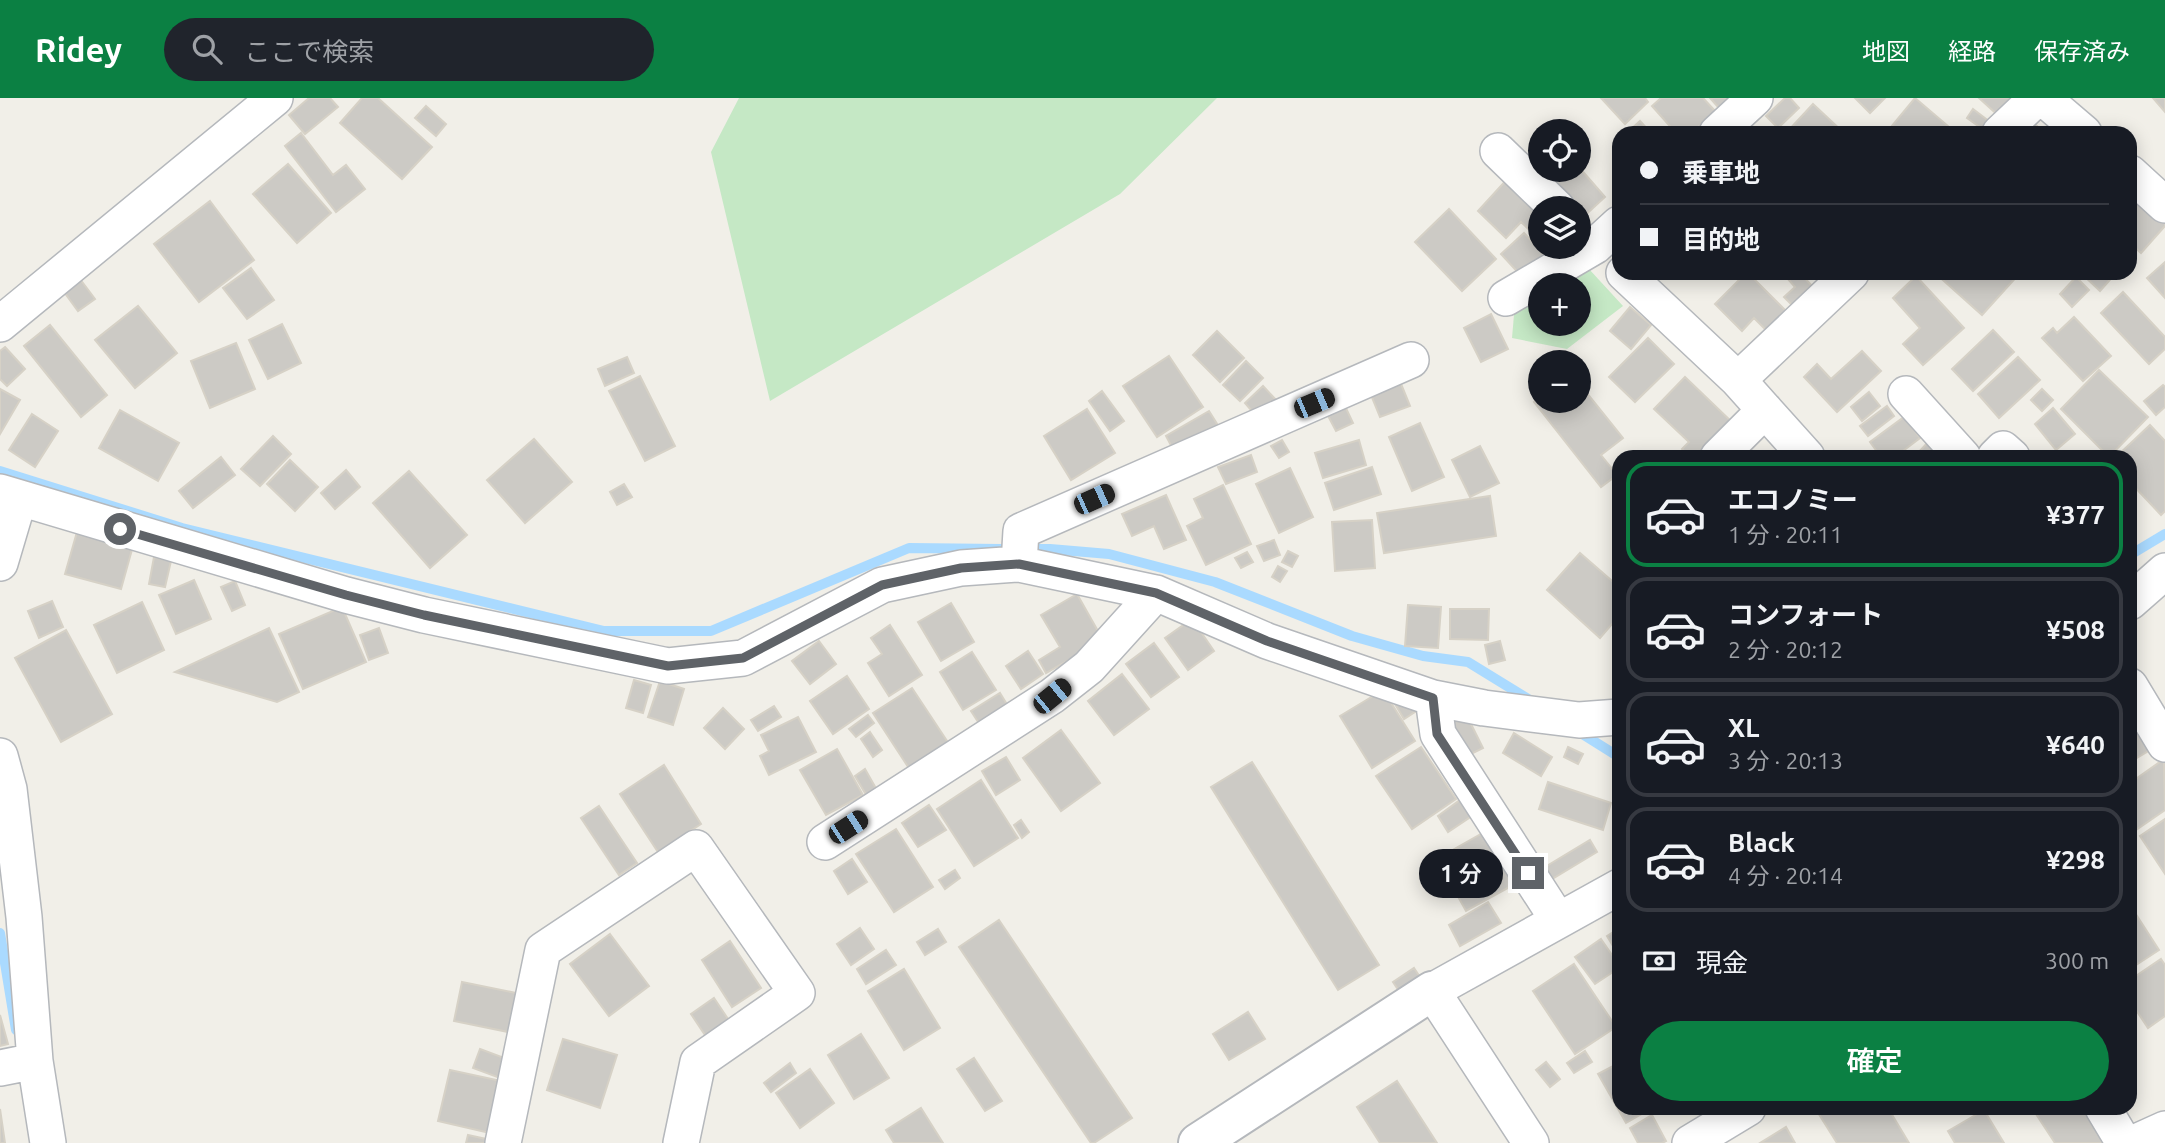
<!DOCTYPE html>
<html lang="ja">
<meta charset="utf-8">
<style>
body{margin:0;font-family:Ubuntu,"Noto Sans JP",sans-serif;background:#20242c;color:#f1f3f6;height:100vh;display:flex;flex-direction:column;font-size:26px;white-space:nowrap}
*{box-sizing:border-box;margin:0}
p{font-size:23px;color:#9ea1a6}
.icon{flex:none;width:38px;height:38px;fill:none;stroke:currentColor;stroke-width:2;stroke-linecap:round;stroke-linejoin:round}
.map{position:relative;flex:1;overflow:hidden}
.panel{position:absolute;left:1612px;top:352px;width:525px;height:665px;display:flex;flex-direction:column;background:#171b24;border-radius:21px;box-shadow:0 4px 18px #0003}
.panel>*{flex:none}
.top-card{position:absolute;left:1612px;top:28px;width:525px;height:154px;border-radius:21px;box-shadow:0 4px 18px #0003;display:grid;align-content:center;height:154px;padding:0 28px;background:#171b24}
.controls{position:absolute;left:1528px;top:21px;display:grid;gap:14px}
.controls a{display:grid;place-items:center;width:63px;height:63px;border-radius:50%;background:#171b24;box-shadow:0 4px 18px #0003;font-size:35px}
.end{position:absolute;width:32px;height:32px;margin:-16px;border:9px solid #5f6368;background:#fff;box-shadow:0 0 0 4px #fff}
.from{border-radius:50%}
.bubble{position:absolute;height:49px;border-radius:24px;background:#171b24;box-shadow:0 4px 18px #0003;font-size:23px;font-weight:600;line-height:49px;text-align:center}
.car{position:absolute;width:21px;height:42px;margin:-21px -10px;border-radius:9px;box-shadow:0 0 5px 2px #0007;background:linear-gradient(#222 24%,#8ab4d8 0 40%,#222 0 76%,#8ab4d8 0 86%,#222 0)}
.top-card b{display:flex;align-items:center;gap:24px;height:66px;font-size:26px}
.top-card b+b{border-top:2px solid #363941}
.top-card i{width:18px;height:18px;background:#f1f3f6}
ul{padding:12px 0 0;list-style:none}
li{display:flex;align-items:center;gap:21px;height:105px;margin:0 14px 10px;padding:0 14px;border:4px solid #363941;border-radius:21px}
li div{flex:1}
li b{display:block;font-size:26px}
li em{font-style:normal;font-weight:600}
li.selected{border-color:#0b8043}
li>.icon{width:63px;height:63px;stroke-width:1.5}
.pay{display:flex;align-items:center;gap:18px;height:77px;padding:0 28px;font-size:26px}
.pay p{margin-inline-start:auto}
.cta{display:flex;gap:14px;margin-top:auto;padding:14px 28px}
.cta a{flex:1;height:80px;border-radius:42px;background:#0b8043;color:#fff;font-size:28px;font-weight:600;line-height:80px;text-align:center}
header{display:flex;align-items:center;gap:42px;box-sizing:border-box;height:98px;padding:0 35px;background:#0b8043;color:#fff}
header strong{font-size:33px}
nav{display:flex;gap:38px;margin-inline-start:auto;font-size:24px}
.search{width:490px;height:63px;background:#20242c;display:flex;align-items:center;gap:18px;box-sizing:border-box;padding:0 24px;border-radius:38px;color:#9ea1a6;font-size:26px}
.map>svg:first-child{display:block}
.green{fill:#c5e8c5;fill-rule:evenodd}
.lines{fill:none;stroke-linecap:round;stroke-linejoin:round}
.stream{stroke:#aadaff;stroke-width:10}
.building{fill:#cccac5;stroke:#d6d1c6;stroke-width:2}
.minor-casing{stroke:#b5b8bc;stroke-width:38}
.tertiary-casing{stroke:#b5b8bc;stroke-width:42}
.minor{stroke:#fff;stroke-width:35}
.tertiary{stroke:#fff;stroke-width:38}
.route{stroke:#5f6368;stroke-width:9}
</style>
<header>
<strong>Ridey</strong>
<div class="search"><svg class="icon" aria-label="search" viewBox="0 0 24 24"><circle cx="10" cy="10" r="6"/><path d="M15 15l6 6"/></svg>ここで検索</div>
<nav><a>地図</a><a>経路</a><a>保存済み</a></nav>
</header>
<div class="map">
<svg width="2165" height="1045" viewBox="0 0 2165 1045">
<rect width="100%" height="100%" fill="#f1efe8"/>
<path class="green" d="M739 0H1217L1120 96 770 303 711 54Z
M1589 171 1623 208 1567 251 1512 240 1515 205 1555 177ZM1540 187H1578V226H1540Z
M1619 682V754L1613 756 1614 684Z"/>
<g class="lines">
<path class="stream" d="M0 373 182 430 604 533H711L909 450 1002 451
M1025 451H1050L1109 456 1215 484 1352 538 1423 558 1468 564 1533 604
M2130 457 2165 436
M1576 632 1619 659
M0 835 16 932"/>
</g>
<path class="building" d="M309 0H330L338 9 305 36 289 17Z
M362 0H378L432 49 402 81 340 25Z
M1601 0H1645L1648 4 1625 26Z
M1661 0H1703L1716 14 1691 35H1676L1652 8Z
M1710 0H1731L1719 10Z
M1785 0H1790L1799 10 1778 30 1766 18Z
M1855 0H1885L1870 15Z
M1915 0 1948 28 1942 35H1886Z
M1979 0H2019L2000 19Z
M2153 0H2165V14Z
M1813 6 1844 35H1786Z
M426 8 446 26 436 38 415 20Z
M1973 11 1990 24 1984 32 1967 20Z
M1640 23 1651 35H1627Z
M2035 26 2044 35H2026Z
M301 35 333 77 346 67 365 91 336 114 285 48Z
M288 66 331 115 297 145 253 96Z
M1578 68 1605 99 1580 122 1578 110H1570L1540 76 1545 72H1578Z
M1510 78 1540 110V142L1521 124 1506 140 1478 113Z
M2130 88 2165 120V128L2141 155 2130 145Z
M210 103 254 162 199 204 154 146Z
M1449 111 1496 161 1462 193 1415 144Z
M1524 135 1547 160 1525 182 1501 156Z
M2165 164V200L2147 180Z
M251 170 274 202 247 221 223 190Z
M1746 175H1748L1790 217 1770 236 1754 220 1742 233 1715 206Z
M1795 175H1800L1814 190 1794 209 1784 199 1795 189 1788 181Z
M1935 175H2020L1982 217Z
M2081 175H2116L2100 193Z
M1916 178 1964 230 1923 267 1903 246 1920 230 1893 200Z
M2076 179 2089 192 2072 209 2060 196Z
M80 181 95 201 78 213 64 194Z
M2123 194 2165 239V251L2149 266 2101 215Z
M138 208 177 255 135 290 95 242Z
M1630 209 1651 227 1631 251 1610 233Z
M1491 216 1508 251 1481 264 1464 230Z
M2074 219 2111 258 2083 283 2042 240 2053 230 2057 235Z
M282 226 301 265 268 281 249 242Z
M50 227 107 297 81 319 24 248Z
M1993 232 2014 254 1973 293 1952 271Z
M1217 233 1244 260 1220 284 1193 257Z
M1648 240 1674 266 1635 304 1609 279Z
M236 245 255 291 210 310 191 263Z
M5 249 25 271 7 288 0 281V253Z
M1862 253 1881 273 1837 314 1804 279 1817 266 1831 281Z
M1169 258 1203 309 1157 339 1123 288Z
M627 259 634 275 605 288 598 271Z
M2018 259 2040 282 1999 320 1978 296Z
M1246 263 1263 280 1240 303 1223 287Z
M2099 272 2148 319 2109 359 2061 311Z
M640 278 675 348 645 363 609 293Z
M1685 279 1734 326 1703 359H1690L1682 351 1689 344 1654 311Z
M1399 281 1410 308 1380 319 1369 292Z
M1578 284 1623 340 1601 357 1617 377 1601 389 1534 304 1540 299V303H1578Z
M2163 287 2165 289V309L2156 317 2144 303Z
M1263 288 1277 303 1258 320 1245 305Z
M0 291 20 302 0 336Z
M2042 291 2053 302 2042 313 2031 302Z
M1102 293 1124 323 1110 333 1089 303Z
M1869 294 1880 308 1862 323 1851 309Z
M1344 306 1353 325 1336 333 1326 314Z
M1887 308 1894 318 1868 338 1860 328Z
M2053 310 2075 336 2056 352 2035 326Z
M1087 311 1115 355 1071 382 1044 338Z
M120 312 179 345 158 383 99 350Z
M1209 313 1219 329 1175 355 1166 338Z
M32 316 58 333 35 369 9 352Z
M1904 319 1920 340 1895 359H1881L1870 344Z
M1420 325 1444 379 1412 393 1389 339Z
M2150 327 2165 343V413L2161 417 2130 384V359H2116Z
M273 338 291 356 260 388 241 371Z
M1933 339 1953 359H1914Z
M534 341 572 384 525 425 487 382Z
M1282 342 1289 354 1279 360 1271 348Z
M1359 342 1366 367 1323 380 1315 355Z
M1480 348 1499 385 1470 399 1452 362Z
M1251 357 1257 374 1226 386 1218 369Z
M221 359 235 377 193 410 179 393Z
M290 362 318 389 295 413 267 386Z
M1372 369 1381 396 1334 412 1325 385Z
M1290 370 1313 419 1279 435 1256 386Z
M346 372 360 389 335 411 321 395Z
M409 373 467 437 430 470 373 405Z
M624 386 632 399 617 407 610 394Z
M1223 387 1251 446 1206 467 1187 428 1203 420 1194 401Z
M1166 397 1186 442 1164 451 1154 428 1132 438 1122 416Z
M1490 398 1496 438 1384 455 1377 415Z
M1372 422 1375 470 1335 473 1332 424Z
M77 434 133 448 121 491 65 476Z
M1274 442 1280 457 1264 463 1257 448Z
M1288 453 1298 458 1292 469 1282 464Z
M1247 454 1253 464 1241 470 1235 460Z
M1580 455 1619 489V518L1600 540 1547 492Z
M154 459 171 463 165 489 149 486Z
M1278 468 1287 473 1280 484 1272 479Z
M194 482 211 521 176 536 159 497Z
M235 483 245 507 232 513 221 489Z
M1077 496 1103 542 1046 575 1039 562 1060 549 1041 517Z
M52 503 63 529 39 540 28 513Z
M142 504 164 552 117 575 94 527Z
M951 505 974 544 941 563 918 524Z
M1408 507 1441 509 1438 550 1405 548Z
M342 509 366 564 303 591 279 536Z
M1450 511H1489L1488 542 1450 541Z
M1192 521 1214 553 1188 572 1165 540Z
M890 527 922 577 889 598 868 565 882 556 871 540Z
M269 530 299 594 277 604 175 574Z
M379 530 388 555 369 562 360 537Z
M66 532 112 616 61 644 15 560Z
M819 543 836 566 810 586 792 563Z
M1500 543 1505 562 1489 566 1485 547Z
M1154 545 1179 579 1151 599 1126 566Z
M1028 553 1043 576 1021 591 1006 568Z
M972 554 996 592 963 612 940 574Z
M1122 576 1149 611 1114 637 1088 603Z
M847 578 869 611 833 636 810 603Z
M634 582 651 587 643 615 626 610Z
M660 583 684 591 673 627 648 619Z
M912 590 953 652 914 678 873 615Z
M1383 592 1415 643 1372 670 1340 618Z
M1402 594 1415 614 1404 621 1392 601Z
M1000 595 1011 613 982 630 971 613Z
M774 608 781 619 758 633 751 622Z
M723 610 744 631 725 651 704 630Z
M1466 616 1483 650 1467 658 1451 624Z
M2130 616 2152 651 2130 664Z
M868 617 874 625 856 639 849 631Z
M798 619 816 654 769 677 760 658 769 653 761 637Z
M1061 632 1100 685 1061 713 1023 660Z
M870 634 882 652 873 659 861 641Z
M1514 635 1552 659 1541 678 1503 655Z
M1421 649 1456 701 1412 731 1376 678Z
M1568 649 1583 656 1578 666 1564 659Z
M837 651 863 697 826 717 800 672Z
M1006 659 1020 682 996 697 982 673Z
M2164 661 2165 712 2130 736V685Z
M1252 664 1379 867 1338 892 1211 689Z
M664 667 701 726 658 754 620 696Z
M865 671 878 694 868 700 855 678Z
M981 682 1018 740 974 768 937 711Z
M1548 684 1611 705 1603 732 1539 711Z
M1460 702 1472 718 1448 734 1438 718Z
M929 707 946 732 918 749 902 725Z
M599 708 637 765 619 777 581 720Z
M2165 721V776L2140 738Z
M1021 722 1029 734 1022 740 1014 727Z
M896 731 933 789 894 814 856 756Z
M1486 733 1515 786 1466 813 1437 761Z
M1590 742 1597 754 1552 781 1545 769Z
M852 761 867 784 848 796 834 773Z
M955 772 960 780 945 791 939 782Z
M1488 804 1501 825 1460 848 1449 827Z
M2130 807 2159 852 2130 871Z
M999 822 1132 1020 1094 1045H1091L959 849Z
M860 830 874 851 851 867 837 846Z
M938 831 946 844 925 857 917 844Z
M1615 833 1619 840V858L1607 838Z
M610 836 649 888 609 918 570 866Z
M1601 841 1619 867V870L1595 886 1575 859Z
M730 843 761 890 732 909 702 862Z
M886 852 896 867 866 886 857 871Z
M2161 861 2165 867V918L2148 930 2130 903V882Z
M1574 866 1616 929 1575 956 1533 893Z
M1414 870 1422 882 1401 896 1393 884Z
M904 871 940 930 904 952 868 893Z
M462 884 521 896 513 935 454 923Z
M714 900 730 924 707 940 691 916Z
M1248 914 1265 941 1229 962 1213 936Z
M0 917 8 946 0 948Z
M861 936 889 980 854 1001 828 957Z
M563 941 617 957 600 1010 547 992Z
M480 951 507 961 500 980 473 970Z
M1585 953 1592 964 1574 975 1567 965Z
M974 960 1002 1003 985 1013 957 971Z
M1546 964 1560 981 1550 989 1536 972Z
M790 965 796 975 771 994 764 985Z
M1619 965V1010H1645L1647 1013 1626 1025 1598 976Z
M810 971 834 1005 800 1030 776 995Z
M450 972 501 983 490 1035 438 1023Z
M1397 983 1437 1045H1380L1357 1009Z
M921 1010 943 1045H894L886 1032Z
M1815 1010H1888L1909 1045H1837Z
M2032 1010H2090L2104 1045H2055Z
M0 1011 5 1045H0Z
M1984 1012 2004 1045H1955L1948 1033Z
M1652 1017 1666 1043 1662 1045H1638L1630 1030Z
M1786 1029 1795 1045H1760Z
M468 1037 491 1042 490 1045H466Z"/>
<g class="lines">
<g class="minor-casing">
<path id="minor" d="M2043 0 2084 35
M1717 35 1755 0
M2000 35 2037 0
M1498 53 1557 110
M2130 75 2165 107
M1624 175 1738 282 1807 359
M1506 200 1595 148 1619 126
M0 226 275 0
M1738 282 1851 175
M1906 296 1963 359
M1718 359 1765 312
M1995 359 2003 351 2012 359
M0 394 346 497 424 517 668 568 743 560 882 487 961 470 1019 466 1156 495 1267 543 1433 600 1484 610 1579 622 1619 619
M0 465 19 401
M1019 466 1021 433 1411 262
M2130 504 2165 473
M2130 588 2165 646
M1433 600 1438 636 1558 822
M0 658 9 691 24 819 35 963 48 1045
M825 744 1052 598 1089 569 1156 495
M0 970 35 963
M2103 1010 2124 1045
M503 1045 543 852 696 750 797 895 698 964 681 1045
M1531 1045 1432 893 1619 789
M1690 1045 1748 1010
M2134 1045 2165 1031"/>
</g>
<g class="tertiary-casing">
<path id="tertiary" d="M1198 1045 1432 893"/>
</g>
<use href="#minor" class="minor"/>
<use href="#tertiary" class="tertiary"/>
</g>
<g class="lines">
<path class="route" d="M120 431 346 497 424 517 668 568 743 560 882 487 961 470 1019 466 1156 495 1267 543 1433 600 1437 636 1528 775"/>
</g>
</svg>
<div class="controls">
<a><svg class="icon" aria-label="locate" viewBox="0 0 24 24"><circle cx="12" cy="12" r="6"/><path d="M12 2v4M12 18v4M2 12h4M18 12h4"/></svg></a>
<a><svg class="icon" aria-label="layers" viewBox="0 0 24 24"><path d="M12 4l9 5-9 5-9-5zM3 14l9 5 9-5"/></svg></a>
<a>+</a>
<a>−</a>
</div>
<i class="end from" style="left:120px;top:431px"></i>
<i class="end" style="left:1528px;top:775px"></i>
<div class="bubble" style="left:1419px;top:751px;width:84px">1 分</div>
<i class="car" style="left:1314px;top:305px;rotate:67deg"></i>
<i class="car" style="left:1094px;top:401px;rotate:66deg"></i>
<i class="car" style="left:1052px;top:598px;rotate:51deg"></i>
<i class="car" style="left:848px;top:729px;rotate:57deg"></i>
<div class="top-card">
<b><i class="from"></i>乗車地</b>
<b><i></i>目的地</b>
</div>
<section class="panel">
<ul>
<li class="selected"><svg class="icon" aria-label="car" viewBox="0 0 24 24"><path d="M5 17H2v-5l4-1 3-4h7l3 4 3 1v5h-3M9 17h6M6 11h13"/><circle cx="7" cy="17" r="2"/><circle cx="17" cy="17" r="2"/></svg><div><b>エコノミー</b><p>1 分 · 20:11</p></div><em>¥377</em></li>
<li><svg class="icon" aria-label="car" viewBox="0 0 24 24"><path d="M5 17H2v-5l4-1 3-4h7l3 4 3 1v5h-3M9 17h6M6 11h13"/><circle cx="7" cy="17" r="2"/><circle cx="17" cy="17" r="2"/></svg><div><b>コンフォート</b><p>2 分 · 20:12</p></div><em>¥508</em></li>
<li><svg class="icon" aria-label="car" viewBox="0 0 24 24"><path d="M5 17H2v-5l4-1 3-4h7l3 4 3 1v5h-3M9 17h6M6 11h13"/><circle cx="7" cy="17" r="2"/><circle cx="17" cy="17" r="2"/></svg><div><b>XL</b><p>3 分 · 20:13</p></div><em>¥640</em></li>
<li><svg class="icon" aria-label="car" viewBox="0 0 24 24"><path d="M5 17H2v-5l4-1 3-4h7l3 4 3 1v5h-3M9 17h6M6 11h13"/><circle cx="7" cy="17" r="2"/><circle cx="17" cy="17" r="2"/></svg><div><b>Black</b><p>4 分 · 20:14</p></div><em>¥298</em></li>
</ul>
<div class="pay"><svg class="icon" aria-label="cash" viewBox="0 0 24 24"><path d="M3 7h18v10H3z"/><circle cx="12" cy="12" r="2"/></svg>現金<p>300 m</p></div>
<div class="cta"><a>確定</a></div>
</section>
</div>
